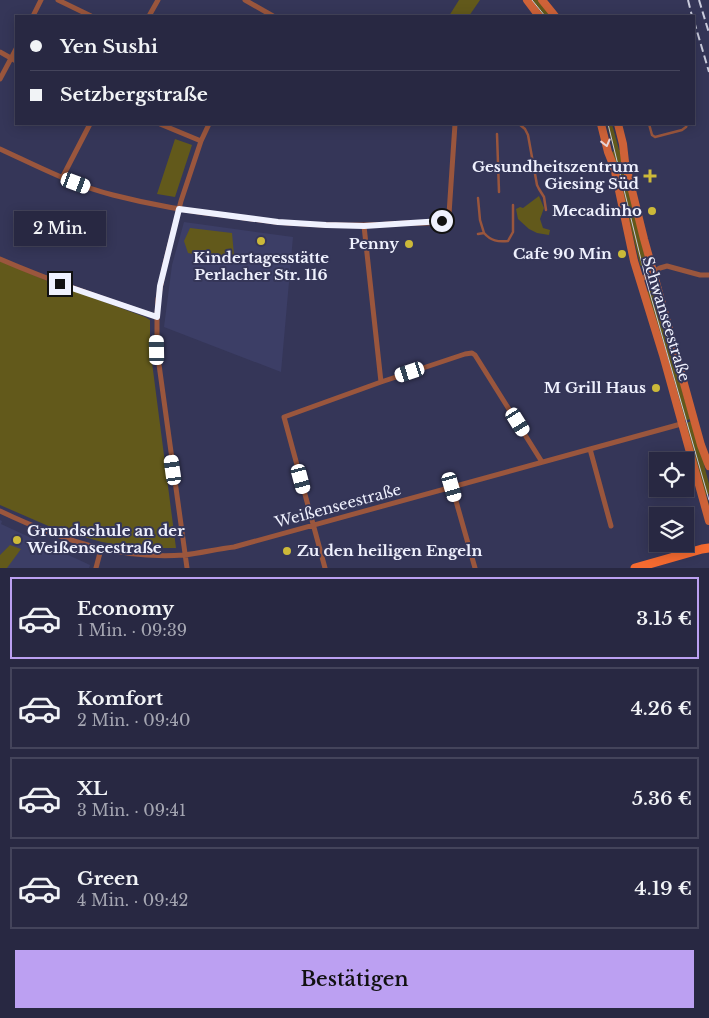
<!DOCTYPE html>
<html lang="de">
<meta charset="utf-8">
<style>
body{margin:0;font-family:"Libre Baskerville",serif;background:#34344d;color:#f1f3f6;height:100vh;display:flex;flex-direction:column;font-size:19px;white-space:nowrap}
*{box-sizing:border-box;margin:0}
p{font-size:16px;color:#a5a6b2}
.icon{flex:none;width:28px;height:28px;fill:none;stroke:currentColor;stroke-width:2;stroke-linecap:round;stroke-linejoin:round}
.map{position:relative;height:568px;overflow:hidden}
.panel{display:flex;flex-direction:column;background:#282842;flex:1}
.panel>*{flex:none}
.guide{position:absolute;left:15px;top:15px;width:680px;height:110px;border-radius:0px;box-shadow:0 2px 12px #0003,0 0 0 1px #44445b;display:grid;align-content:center;height:110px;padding:0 15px;background:#282842}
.fabs{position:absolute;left:649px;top:452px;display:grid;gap:10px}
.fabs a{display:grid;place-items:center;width:45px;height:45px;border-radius:0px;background:#282842;box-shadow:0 2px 12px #0003,0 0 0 1px #44445b;font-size:25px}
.end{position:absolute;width:22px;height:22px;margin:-11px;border:6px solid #eff1fe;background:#111;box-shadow:0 0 0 2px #111}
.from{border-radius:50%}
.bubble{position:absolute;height:35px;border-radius:0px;background:#282842;box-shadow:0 2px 12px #0003,0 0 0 1px #44445b;font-size:16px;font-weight:600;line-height:35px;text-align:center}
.car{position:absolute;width:15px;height:30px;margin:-15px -8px;border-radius:6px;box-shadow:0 0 4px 1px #0007;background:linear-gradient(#fff 24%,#345 0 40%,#fff 0 76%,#345 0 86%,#fff 0)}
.guide b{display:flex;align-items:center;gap:18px;height:48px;font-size:19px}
.guide b+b{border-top:1px solid #44445b}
.guide i{width:12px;height:12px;background:#f1f3f6}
ul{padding:9px 0 0;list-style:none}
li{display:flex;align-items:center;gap:15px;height:82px;margin:0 10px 8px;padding:0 5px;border:2px solid #44445b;border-radius:0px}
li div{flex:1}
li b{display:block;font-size:19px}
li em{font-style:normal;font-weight:600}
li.on{border-color:#bca0f2}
li>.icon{width:45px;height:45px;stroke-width:1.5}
.primary-button{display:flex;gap:10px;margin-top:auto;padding:10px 15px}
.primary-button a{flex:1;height:58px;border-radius:0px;background:#bca0f2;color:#111;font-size:20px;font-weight:600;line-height:58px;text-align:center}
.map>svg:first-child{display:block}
.built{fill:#3c3e66}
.green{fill:#62591b}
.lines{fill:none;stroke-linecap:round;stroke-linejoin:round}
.lane{stroke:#9a563d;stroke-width:2.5}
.street{stroke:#9a563d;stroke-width:5}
.secondary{stroke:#ce6238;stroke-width:8}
.primary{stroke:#f56a30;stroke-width:9}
.tram{stroke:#c9cbdc;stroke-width:1}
.rail{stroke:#c9cbdc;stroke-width:2;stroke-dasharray:8 4;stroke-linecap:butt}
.oneway{stroke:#e8d4d6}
.route{stroke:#eff1fe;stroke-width:6}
.poi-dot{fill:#ccb939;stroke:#353658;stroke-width:2}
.labels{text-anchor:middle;stroke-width:4;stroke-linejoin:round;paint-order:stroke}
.poi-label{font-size:15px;font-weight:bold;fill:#eff1fe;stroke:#353658;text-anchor:end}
.street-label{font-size:15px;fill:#eff1fe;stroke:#353658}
</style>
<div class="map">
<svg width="709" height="568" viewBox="0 0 709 568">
<rect width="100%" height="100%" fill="#353658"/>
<path class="built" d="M184 222 293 237 281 372 164 327 172 265Z
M0 520 2 521 1 524 90 565 89 568H0Z"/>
<path class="green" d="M459 0H480L469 16H449Z
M530 0H538L552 16H543Z
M607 124H612L619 150H620L647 266 646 265 641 266 640 264 612 152 614 151Z
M175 139 192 145 175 197 157 194Z
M539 196 544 208 540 219 543 228 550 230 549 235 537 233 529 229 518 219 516 209 520 207 523 208Z
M190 228 232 233 234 255 217 258 188 253 184 241Z
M0 261 50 282 145 317 150 320V347L176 548H138L102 542 53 528 0 505Z
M655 290 660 311 690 419 684 421 646 292Z
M692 421 705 465H704L709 484V494L706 495 709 505V511L685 427 687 426 686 423Z
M10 545 21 549 7 568H0V555Z"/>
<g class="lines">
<path class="lane" d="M519 124 525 129 528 135 537 185 539 189 544 197 546 210
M649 124 652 135 655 137 682 130 686 127 687 124
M497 134 499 192
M484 233C491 241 498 242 508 241L513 232V205
M478 234 484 233 480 220 478 198"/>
<path class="street" d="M58 0 91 16
M245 0 273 16
M33 16 41 0
M149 16 158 0
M0 52 16 61
M0 79 16 49
M160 124 201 141
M0 149C37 166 73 185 113 195 152 205 192 212 232 216 251 219 270 222 289 223 329 226 368 226 407 223 418 223 444 225 449 214L455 124
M62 178 90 124
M364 226 381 382
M0 259C51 281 104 299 157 317
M640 280 660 268 667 266 700 275H709
M590 449 611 526
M452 487 475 568
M0 511C59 539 118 560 184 555 201 553 217 549 234 547L681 424
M96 568 101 549
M187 568 157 350V317L158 299 165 264 181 201 201 141 209 124
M325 568 284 417 381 382 465 354 472 353 475 355 542 462"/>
<path class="secondary" d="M527 0 539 16
M542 0 555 16
M601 124 608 152 614 167 634 261 663 355 709 521
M618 124 623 144 625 162 644 239 701 445 709 466"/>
<path class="primary" d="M635 568 702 549 709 548"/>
<path class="tram" d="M532 0 545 16
M608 124 645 276 709 500"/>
<path class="rail" d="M688 0 692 16
M699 0 709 33
M694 21 709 72"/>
</g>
<defs><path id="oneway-chevron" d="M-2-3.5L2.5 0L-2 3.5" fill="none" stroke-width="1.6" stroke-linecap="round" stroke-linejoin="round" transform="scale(1.25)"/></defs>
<use class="oneway" href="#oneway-chevron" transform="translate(606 143) rotate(76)"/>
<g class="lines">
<path class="route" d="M60 284 157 317 160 286 179 209 278 222 326 225 364 226 442 221"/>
</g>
<g class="poi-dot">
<path d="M647.5 168.5h5v5h5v5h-5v5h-5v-5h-5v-5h5z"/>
<circle cx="652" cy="211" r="5"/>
<circle cx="261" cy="241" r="5"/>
<circle cx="409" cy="244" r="5"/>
<circle cx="622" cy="254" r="5"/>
<circle cx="656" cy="388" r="5"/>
<circle cx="17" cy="540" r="5"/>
<circle cx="287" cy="551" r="5"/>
</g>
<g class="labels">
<g class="poi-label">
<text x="639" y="172">Gesundheitszentrum<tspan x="639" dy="17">Giesing Süd</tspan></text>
<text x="642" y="216">Mecadinho</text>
<text x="399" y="249">Penny</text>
<text x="612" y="259">Cafe 90 Min</text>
<text x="261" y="263" text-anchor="middle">Kindertagesstätte<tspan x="261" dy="17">Perlacher Str. 116</tspan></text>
<text x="646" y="393">M Grill Haus</text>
<text x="27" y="536" text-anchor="start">Grundschule an der<tspan x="27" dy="17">Weißenseestraße</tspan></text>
<text x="297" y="556" text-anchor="start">Zu den heiligen Engeln</text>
</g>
<g class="street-label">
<text transform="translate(666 319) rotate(73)" y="5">Schwanseestraße</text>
<text transform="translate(338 506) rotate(-15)" y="5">Weißenseestraße</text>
</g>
</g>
</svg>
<div class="fabs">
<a><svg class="icon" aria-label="locate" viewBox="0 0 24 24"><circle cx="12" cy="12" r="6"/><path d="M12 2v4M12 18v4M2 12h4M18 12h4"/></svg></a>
<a><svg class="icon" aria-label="layers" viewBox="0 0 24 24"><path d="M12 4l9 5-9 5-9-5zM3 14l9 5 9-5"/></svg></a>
</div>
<i class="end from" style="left:442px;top:221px"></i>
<i class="end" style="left:60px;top:284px"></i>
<div class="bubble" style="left:14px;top:211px;width:92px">2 Min.</div>
<i class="car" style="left:76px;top:183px;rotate:110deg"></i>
<i class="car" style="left:157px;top:350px;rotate:359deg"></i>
<i class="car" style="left:410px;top:372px;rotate:252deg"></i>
<i class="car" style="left:518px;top:422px;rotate:148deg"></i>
<i class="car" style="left:173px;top:470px;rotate:352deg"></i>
<i class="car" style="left:301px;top:479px;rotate:165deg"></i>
<i class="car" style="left:452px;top:487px;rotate:164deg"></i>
<div class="guide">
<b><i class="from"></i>Yen Sushi</b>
<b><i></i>Setzbergstraße</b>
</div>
</div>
<section class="panel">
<ul>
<li class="on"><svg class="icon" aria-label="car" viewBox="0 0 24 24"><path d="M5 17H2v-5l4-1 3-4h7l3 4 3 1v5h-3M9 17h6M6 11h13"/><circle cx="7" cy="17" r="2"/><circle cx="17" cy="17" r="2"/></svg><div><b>Economy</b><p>1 Min. · 09:39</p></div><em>3.15 €</em></li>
<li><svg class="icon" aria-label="car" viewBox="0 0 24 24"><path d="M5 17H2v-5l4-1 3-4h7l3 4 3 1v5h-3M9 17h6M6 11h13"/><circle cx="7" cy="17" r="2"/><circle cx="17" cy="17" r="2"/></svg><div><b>Komfort</b><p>2 Min. · 09:40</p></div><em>4.26 €</em></li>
<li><svg class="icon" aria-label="car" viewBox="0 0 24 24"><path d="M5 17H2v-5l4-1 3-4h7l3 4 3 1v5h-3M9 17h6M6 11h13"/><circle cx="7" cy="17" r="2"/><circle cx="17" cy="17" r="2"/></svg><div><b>XL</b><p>3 Min. · 09:41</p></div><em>5.36 €</em></li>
<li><svg class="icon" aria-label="car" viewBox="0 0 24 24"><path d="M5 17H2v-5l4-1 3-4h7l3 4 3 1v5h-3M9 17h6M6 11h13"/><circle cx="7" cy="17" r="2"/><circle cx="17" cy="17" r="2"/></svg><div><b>Green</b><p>4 Min. · 09:42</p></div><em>4.19 €</em></li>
</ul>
<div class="primary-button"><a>Bestätigen</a></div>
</section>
